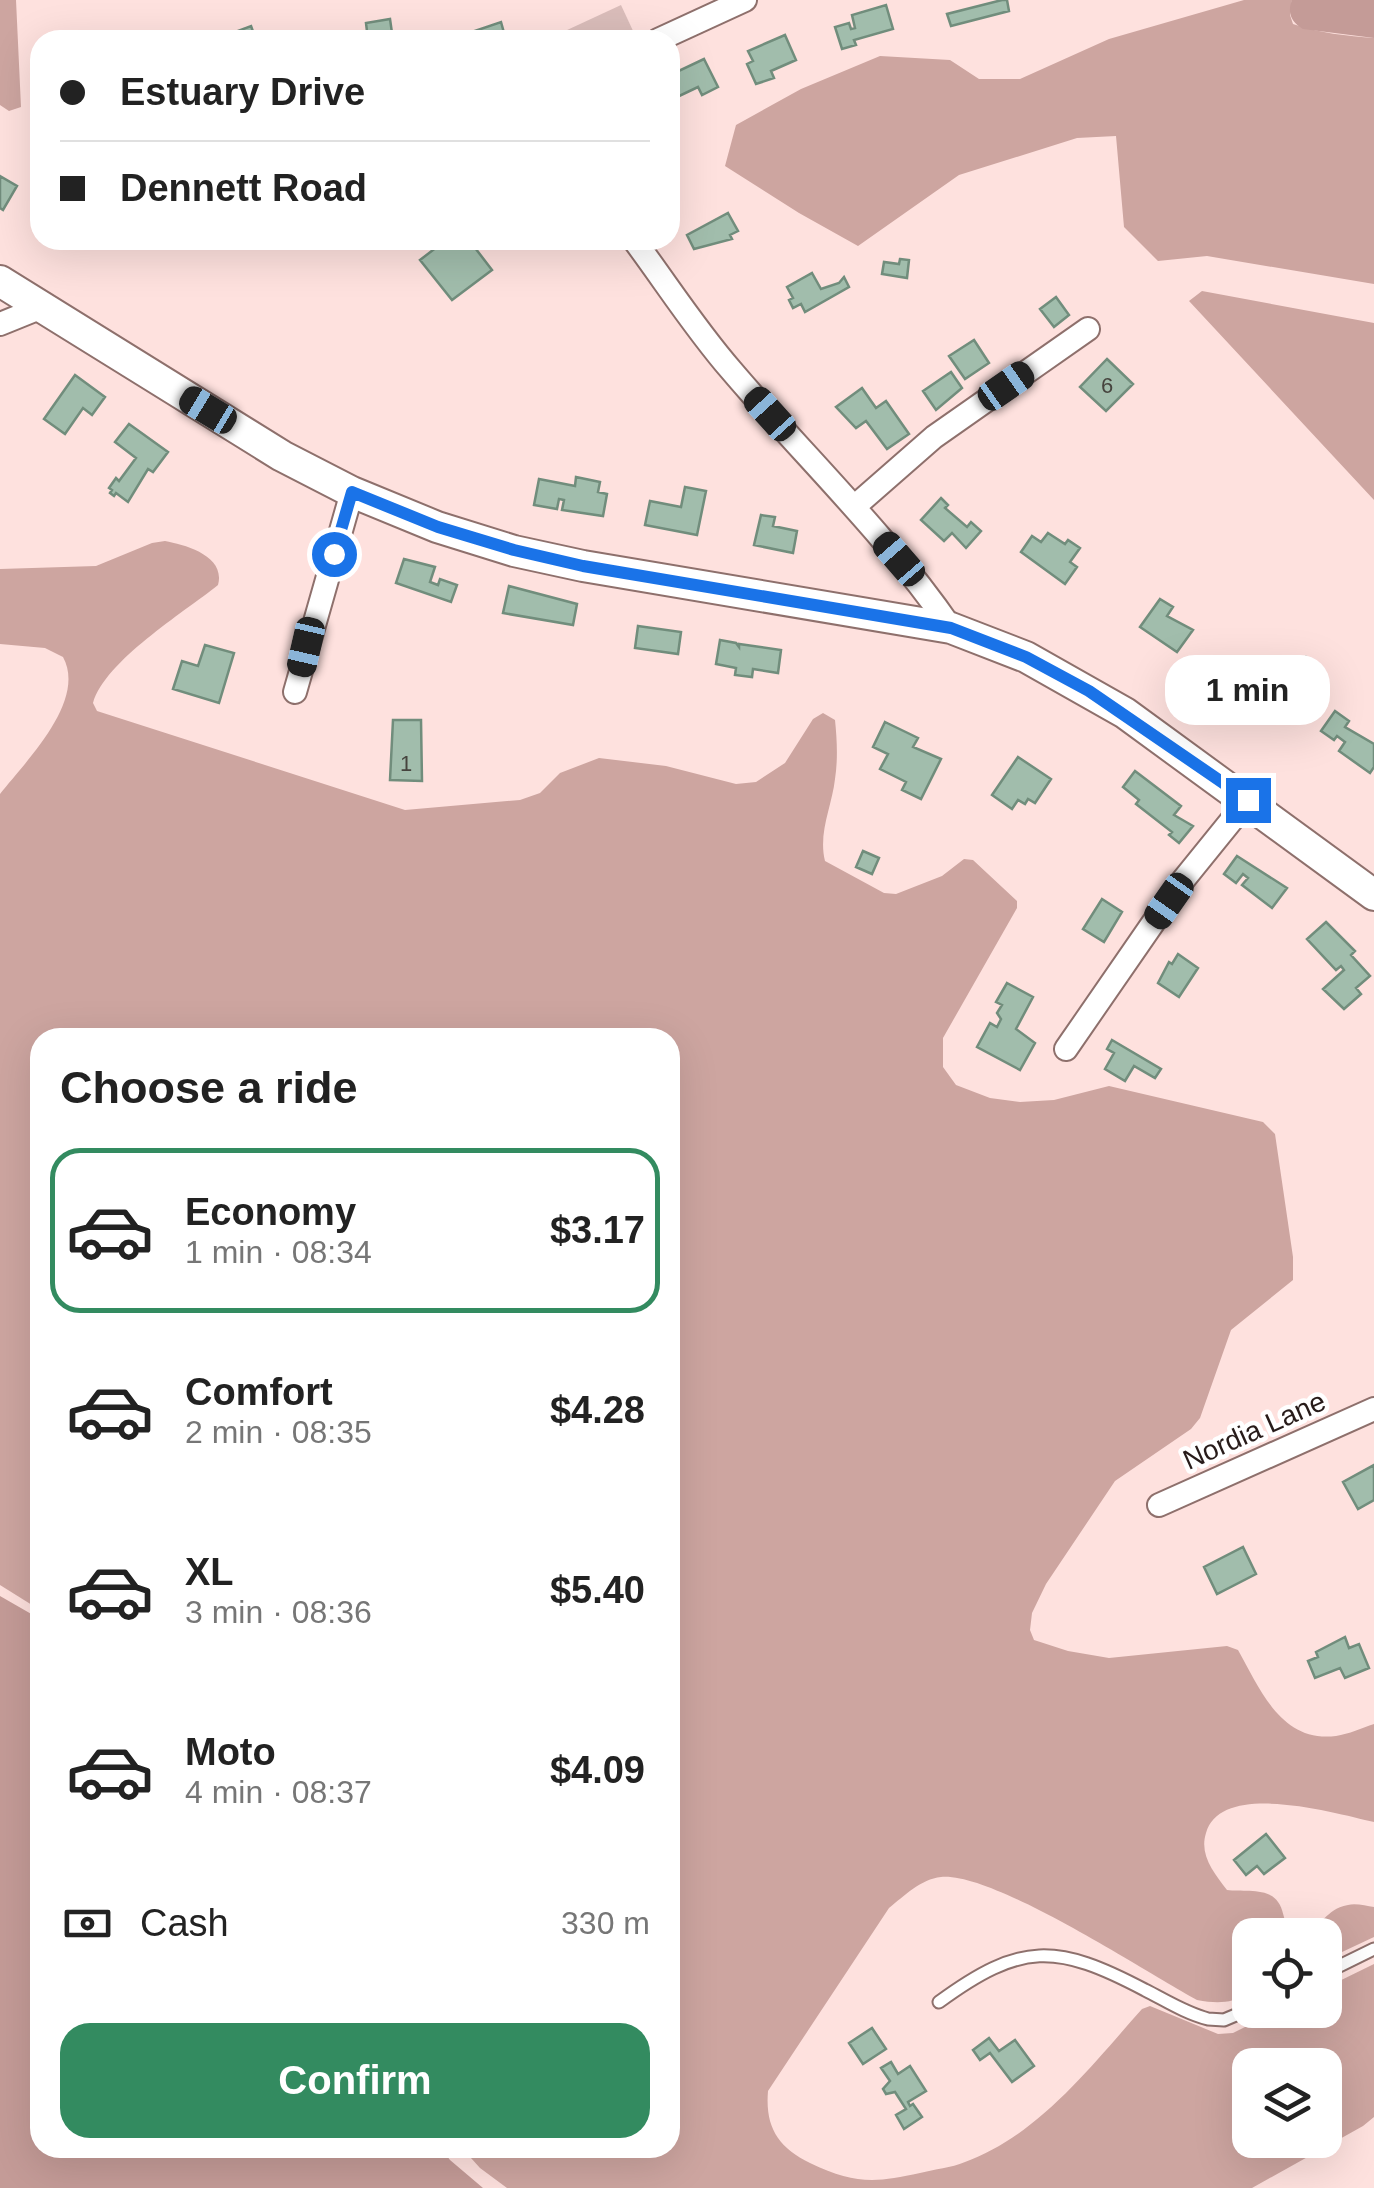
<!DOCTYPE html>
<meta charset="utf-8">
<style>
body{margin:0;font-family:Helvetica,sans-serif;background:#f2f2f2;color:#222;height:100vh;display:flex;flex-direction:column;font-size:38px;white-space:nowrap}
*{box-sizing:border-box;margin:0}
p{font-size:32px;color:#767676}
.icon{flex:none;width:55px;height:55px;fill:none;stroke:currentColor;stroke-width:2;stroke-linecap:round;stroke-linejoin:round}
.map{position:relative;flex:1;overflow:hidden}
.drawer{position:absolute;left:30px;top:1028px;width:650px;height:1130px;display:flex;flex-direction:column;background:#fff;border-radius:30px;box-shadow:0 10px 40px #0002}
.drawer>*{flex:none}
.banner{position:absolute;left:30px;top:30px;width:650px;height:220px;border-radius:30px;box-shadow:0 10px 40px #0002;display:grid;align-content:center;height:220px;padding:0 30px;background:#fff}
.controls{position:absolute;left:1232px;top:1918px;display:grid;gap:20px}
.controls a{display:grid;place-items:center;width:110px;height:110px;border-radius:20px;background:#fff;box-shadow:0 10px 40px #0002;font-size:50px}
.end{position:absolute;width:45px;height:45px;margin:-22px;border:12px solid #1a73e8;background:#fff;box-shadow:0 0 0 5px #fff}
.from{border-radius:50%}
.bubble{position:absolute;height:70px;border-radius:30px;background:#fff;box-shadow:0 10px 40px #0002;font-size:32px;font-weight:700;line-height:70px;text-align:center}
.car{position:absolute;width:30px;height:60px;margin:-30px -15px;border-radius:12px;box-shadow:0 0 8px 2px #0007;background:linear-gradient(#222 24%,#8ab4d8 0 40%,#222 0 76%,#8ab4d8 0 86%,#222 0)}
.banner b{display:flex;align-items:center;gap:35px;height:95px;font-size:38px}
.banner b+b{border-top:2px solid #e0e0e0}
.banner i{width:25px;height:25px;background:#222}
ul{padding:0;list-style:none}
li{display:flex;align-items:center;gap:30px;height:165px;margin:0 20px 15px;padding:0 10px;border:5px solid transparent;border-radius:30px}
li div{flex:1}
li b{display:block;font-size:38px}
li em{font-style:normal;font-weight:700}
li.on{border-color:#338b60}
li>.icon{width:90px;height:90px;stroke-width:1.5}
h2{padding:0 30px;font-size:45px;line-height:120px}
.pay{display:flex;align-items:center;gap:25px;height:110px;padding:0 30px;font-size:38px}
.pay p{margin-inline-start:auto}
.primary-button{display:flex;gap:20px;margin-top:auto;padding:20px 30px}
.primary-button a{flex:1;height:115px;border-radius:30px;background:#338b60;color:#fff;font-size:40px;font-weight:700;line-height:115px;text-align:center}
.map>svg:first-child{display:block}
.green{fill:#dabdba}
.forest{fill:#cda5a0;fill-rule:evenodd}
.water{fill:#c49b97}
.building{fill:#a1bdac;stroke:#718d7c;stroke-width:2.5}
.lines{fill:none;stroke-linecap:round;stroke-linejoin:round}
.service-casing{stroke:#8e706c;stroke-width:15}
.minor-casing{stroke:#8e706c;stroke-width:26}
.tertiary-casing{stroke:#8e706c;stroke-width:34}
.service{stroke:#fff;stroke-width:11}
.minor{stroke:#fff;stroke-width:22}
.tertiary{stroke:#fff;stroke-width:30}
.route{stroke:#1a73e8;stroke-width:12}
.labels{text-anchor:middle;stroke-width:9;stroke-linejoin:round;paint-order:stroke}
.number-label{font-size:22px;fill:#46443e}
.street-label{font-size:28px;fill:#271b19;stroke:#fff}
</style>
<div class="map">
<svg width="1374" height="2188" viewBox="0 0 1374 2188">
<rect width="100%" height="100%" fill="#fee1de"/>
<path class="green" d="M621 5 634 33 620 40H554L552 37Z"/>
<path class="forest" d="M0 0H16L21 107 9 111 0 105Z
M1244 0H1292L1290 15 1293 24C1318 33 1348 36 1374 38V284L1207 256 1158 261 1124 227 1116 136 1077 138 959 175 858 246 799 213 725 166 736 125 801 89 880 56 950 60 979 79H1020L1109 39Z
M1202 291 1374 323V500L1189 301Z
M165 541C186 545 226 556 218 585 183 613 105 661 93 703L97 711 405 810 520 800 540 793 560 773 599 758 666 766 736 784 756 782 785 763 813 719 823 713 835 720C837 739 838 760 835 779 832 806 818 833 825 861L884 893 896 894 942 876 964 859 973 860 1017 901V908L943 1038V1067L956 1085 990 1098 1020 1102 1054 1100 1109 1086 1263 1122 1275 1134 1293 1257V1280L1231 1330 1200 1418 1191 1429 1115 1481 1046 1584 1032 1613 1030 1630 1034 1640 1068 1651 1109 1658 1227 1646 1238 1650C1260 1689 1281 1743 1336 1736 1349 1734 1362 1728 1374 1724V1822C1335 1813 1221 1780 1206 1833 1199 1855 1214 1873 1227 1890 1242 1892 1268 1887 1278 1902 1283 1908 1284 1920 1287 1927 1329 1932 1320 1910 1348 1905 1356 1903 1366 1906 1374 1907V1937L1325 1960V1935H1250V1994C1230 2003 1219 2004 1197 2000 1145 1972 994 1872 941 1877 921 1879 904 1896 889 1908L768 2091C765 2127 778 2147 810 2163 854 2184 875 2183 920 2173 935 2169 951 2168 965 2162 1039 2135 1091 2066 1142 2009L1150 2006 1218 2034 1233 2033 1279 2010H1325V1988L1374 1964V2117L1363 2126 1252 2188H507L480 2168 462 2148H670V1038H40V1610L0 1585V794C26 761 87 701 63 657L45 648 0 644V569L96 566 152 543ZM1325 2065V2140H1250V2065Z"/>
<path class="water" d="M1292 0H1374V38L1303 29C1291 22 1287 13 1292 0Z
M0 1596 40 1619V2148H441L450 2160 483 2188H0Z"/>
<path class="building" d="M1002 0H1007L1009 11 951 26 947 14Z
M886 5 893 29 854 40 856 45 842 49 835 27 849 23 851 29 855 28 852 15Z
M390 19 393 40H368L366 23Z
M501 22 506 40H455L454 38Z
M251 26 256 40H228L227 35Z
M785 35 796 60 771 71 774 78 756 84 747 64 753 61 748 51Z
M704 59 718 87 702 95 698 87 675 98 670 87V75Z
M0 176 17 186 3 210 0 208Z
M728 213 738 231 730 235 732 239 694 249 687 235Z
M446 240H469L492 270 452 300 420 260Z
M900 259 909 260 907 278 882 274 884 262 899 264Z
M812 273 821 289 839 283 844 277 849 287 805 312 801 304 793 308 789 300 793 298 787 287Z
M1056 297 1069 315 1054 327 1040 309Z
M974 340 989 363 965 379 949 356Z
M1107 359 1133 384 1106 411 1080 387Z
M951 372 962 388 936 410 923 391Z
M75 375 105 397 92 415 83 408 65 434 44 419Z
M862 388 876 408 886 401 909 434 887 449 866 421 856 428 836 407Z
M129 424 168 452 153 472 148 469 128 502 116 493 114 496 110 493 112 490 109 488 116 478 119 481 136 458 115 442Z
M576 477 600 482 598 492 607 494 603 516 562 510 564 500 559 499 557 509 534 505 539 479 575 486Z
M685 487 706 491 697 535 645 525 650 501 681 507Z
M941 498 948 505 945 508 967 527 971 522 981 531 966 548 952 533 944 541 921 520Z
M761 515 775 517 773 526 797 531 793 553 754 545Z
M1048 533 1065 544 1068 540 1080 548 1070 562 1077 567 1065 584 1021 552 1032 536 1041 542Z
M404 559 435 567 430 582 438 585 440 579 457 585 451 602 396 583Z
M509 586 577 604 573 625 503 613Z
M1160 599 1173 607 1167 616 1193 630 1177 652 1140 627Z
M638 626 681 632 678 654 635 648Z
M720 640 736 643 739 647V644L781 650 778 673 753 669 752 677 735 675 736 668 716 664Z
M205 645 234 653 219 703 173 689 182 661 198 666Z
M1306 657 1324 671 1297 708 1278 693Z
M1261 674 1275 684 1252 721 1220 698 1232 683 1247 694Z
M1335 711 1349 721 1345 727 1374 744V767L1370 773 1339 751 1345 742 1337 736 1334 740 1321 731Z
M393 720H421L422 781 390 780Z
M885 722 918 738 913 747 941 759 921 799 902 790 906 782 880 769 888 754 873 747Z
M1018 757 1051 779 1035 803 1028 799 1025 804 1018 800 1012 809 992 795Z
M1135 771 1181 806 1174 815 1193 826 1179 843 1169 835 1172 832 1136 804 1139 800 1123 787Z
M863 851 879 858 872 874 856 867Z
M1237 856 1287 888 1272 908 1242 885 1248 878 1243 874 1236 883 1224 874Z
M1102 899 1122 912 1104 942 1083 929Z
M1326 922 1355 951 1351 955 1370 976 1356 988 1361 994 1344 1009 1323 989 1344 970 1341 966 1336 970 1307 939Z
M1178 954 1198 968 1179 997 1158 983 1169 962 1172 964Z
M1007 983 1033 997 1016 1029 1035 1043 1020 1070 977 1047 990 1023 997 1027 1001 1019 997 1013 1002 1005 996 1002Z
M1112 1040 1161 1069 1155 1078 1134 1066 1125 1081 1105 1069 1114 1053 1107 1049Z
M1374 1465V1500L1358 1509 1343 1482Z
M1243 1547 1256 1574 1217 1594 1204 1567Z
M1345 1637 1349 1648 1359 1644 1369 1668 1345 1678 1340 1668 1315 1678 1308 1661 1318 1657 1316 1652Z
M1266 1834 1285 1858 1264 1874 1257 1866 1246 1875 1234 1860Z
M872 2028 886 2049 863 2064 849 2043Z
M989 2038 999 2051 1015 2040 1034 2066 1012 2082 990 2053 980 2060 973 2050Z
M891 2062 898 2074 910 2066 926 2091 908 2102 910 2106 913 2104 922 2117 904 2129 896 2115 906 2109 895 2092 886 2094 883 2089 890 2081 881 2068Z"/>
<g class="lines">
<g class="service-casing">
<path id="service" d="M1325 1973 1374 1949
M939 2002C1021 1942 1056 1943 1145 1990 1165 2000 1185 2013 1208 2019L1224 2020 1250 2009"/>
</g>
<g class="minor-casing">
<path id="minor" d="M658 40 745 0
M634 240C666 283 696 330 731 370 804 456 887 535 951 628
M0 324 42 307
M854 507 934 437 1088 329
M295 692 352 492
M1066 1049 1180 884 1248 800
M1159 1505 1374 1409"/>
</g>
<g class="tertiary-casing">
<path id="tertiary" d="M0 281 282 456 352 492 437 527 514 551 583 566 951 628 1026 657 1125 713 1374 895"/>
</g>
<use href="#service" class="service"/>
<use href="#minor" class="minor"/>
<use href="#tertiary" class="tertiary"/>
</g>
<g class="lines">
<path class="route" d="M334 554 352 492 438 527 514 550 583 566 951 628 1026 657 1089 691 1248 800"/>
</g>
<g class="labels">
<g class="number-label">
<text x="1107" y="393">6</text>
<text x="406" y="771">1</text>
</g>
<g class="street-label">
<text transform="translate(1254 1430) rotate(-24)" y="10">Nordia Lane</text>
</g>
</g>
</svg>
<div class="controls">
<a><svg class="icon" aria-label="locate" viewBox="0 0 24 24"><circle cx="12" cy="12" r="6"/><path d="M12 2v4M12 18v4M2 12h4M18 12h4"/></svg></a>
<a><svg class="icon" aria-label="layers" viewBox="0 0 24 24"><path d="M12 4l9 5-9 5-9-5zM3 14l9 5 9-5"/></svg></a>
</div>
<i class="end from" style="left:334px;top:554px"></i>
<i class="end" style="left:1248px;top:800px"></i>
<div class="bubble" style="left:1165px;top:655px;width:165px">1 min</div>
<i class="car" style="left:1006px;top:386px;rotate:55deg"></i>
<i class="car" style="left:208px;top:410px;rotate:301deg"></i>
<i class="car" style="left:770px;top:414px;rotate:318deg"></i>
<i class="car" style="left:899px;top:559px;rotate:319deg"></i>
<i class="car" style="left:306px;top:647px;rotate:193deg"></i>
<i class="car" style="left:1169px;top:901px;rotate:215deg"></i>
<div class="banner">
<b><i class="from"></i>Estuary Drive</b>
<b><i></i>Dennett Road</b>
</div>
<section class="drawer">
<h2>Choose a ride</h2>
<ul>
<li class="on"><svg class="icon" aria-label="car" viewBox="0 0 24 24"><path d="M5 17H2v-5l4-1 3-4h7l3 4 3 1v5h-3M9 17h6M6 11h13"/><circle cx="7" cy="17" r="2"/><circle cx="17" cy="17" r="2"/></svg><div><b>Economy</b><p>1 min · 08:34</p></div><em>$3.17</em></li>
<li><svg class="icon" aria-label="car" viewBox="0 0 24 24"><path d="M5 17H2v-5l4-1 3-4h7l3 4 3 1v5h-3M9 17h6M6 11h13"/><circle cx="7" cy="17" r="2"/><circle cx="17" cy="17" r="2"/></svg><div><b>Comfort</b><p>2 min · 08:35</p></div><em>$4.28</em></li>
<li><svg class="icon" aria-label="car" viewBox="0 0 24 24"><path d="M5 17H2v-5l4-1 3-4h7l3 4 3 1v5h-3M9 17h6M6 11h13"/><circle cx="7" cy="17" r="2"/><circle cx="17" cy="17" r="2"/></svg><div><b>XL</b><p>3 min · 08:36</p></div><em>$5.40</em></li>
<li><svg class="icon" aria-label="car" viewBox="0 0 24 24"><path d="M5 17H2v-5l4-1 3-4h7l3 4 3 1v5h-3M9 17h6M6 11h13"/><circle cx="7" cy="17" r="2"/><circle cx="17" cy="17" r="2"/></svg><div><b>Moto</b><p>4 min · 08:37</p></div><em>$4.09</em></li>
</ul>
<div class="pay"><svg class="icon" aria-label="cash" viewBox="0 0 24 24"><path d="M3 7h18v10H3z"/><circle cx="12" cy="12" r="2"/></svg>Cash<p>330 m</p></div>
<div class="primary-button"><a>Confirm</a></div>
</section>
</div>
